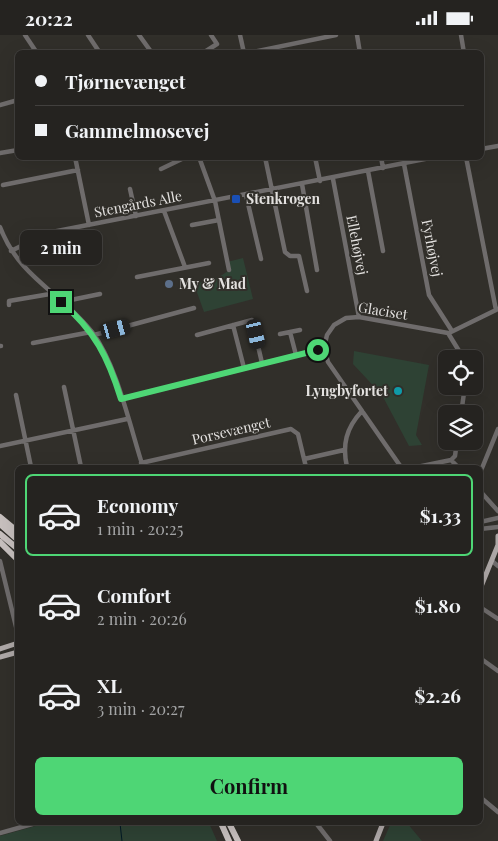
<!DOCTYPE html>
<meta charset="utf-8">
<style>
body{margin:0;font-family:"Playfair Display",serif;background:#2d2b29;color:#f1f3f6;height:100vh;display:flex;flex-direction:column;font-size:19px;white-space:nowrap}
*{box-sizing:border-box;margin:0}
p{font-size:16px;color:#a3a4a5}
.icon{flex:none;width:28px;height:28px;fill:none;stroke:currentColor;stroke-width:2;stroke-linecap:round;stroke-linejoin:round}
.map{position:relative;flex:1;overflow:hidden}
.drawer{position:absolute;left:15px;top:430px;width:468px;height:360px;display:flex;flex-direction:column;background:#252320;border-radius:8px;box-shadow:0 5px 20px #0002,0 0 0 1px #42403e}
.drawer>*{flex:none}
.hud{position:absolute;left:15px;top:15px;width:469px;height:110px;border-radius:8px;box-shadow:0 5px 20px #0002,0 0 0 1px #42403e;display:grid;align-content:center;height:110px;padding:0 20px;background:#252320}
.controls{position:absolute;left:438px;top:315px;display:grid;gap:10px}
.controls a{display:grid;place-items:center;width:45px;height:45px;border-radius:8px;background:#252320;box-shadow:0 5px 20px #0002,0 0 0 1px #42403e;font-size:25px}
.end{position:absolute;width:22px;height:22px;margin:-11px;border:6px solid #4ed675;background:#111;box-shadow:0 0 0 2px #111}
.from{border-radius:50%}
.bubble{position:absolute;height:35px;border-radius:8px;background:#252320;box-shadow:0 5px 20px #0002,0 0 0 1px #42403e;font-size:16px;font-weight:700;line-height:35px;text-align:center}
.car{position:absolute;width:15px;height:30px;margin:-15px -8px;border-radius:6px;box-shadow:0 0 4px 1px #0007;background:linear-gradient(#222 24%,#8ab4d8 0 40%,#222 0 76%,#8ab4d8 0 86%,#222 0)}
.hud b{display:flex;align-items:center;gap:18px;height:48px;font-size:19px}
.hud b+b{border-top:1px solid #42403e}
.hud i{width:12px;height:12px;background:#f1f3f6}
ul{padding:9px 0 0;list-style:none}
li{display:flex;align-items:center;gap:15px;height:82px;margin:0 10px 8px;padding:0 10px;border:2px solid transparent;border-radius:8px}
li div{flex:1}
li b{display:block;font-size:19px}
li em{font-style:normal;font-weight:700}
li.current{border-color:#4ed675}
li>.icon{width:45px;height:45px;stroke-width:1.5}
.action{display:flex;gap:10px;margin-top:auto;padding:10px 20px}
.action a{flex:1;height:58px;border-radius:8px;background:#4ed675;color:#111;font-size:20px;font-weight:700;line-height:58px;text-align:center}
.status{display:flex;justify-content:space-between;align-items:center;height:35px;padding:0 25px;background:#252320;direction:ltr}
.status svg{height:14px;fill:currentColor}
.map>svg:first-child{display:block}
.green{fill:#2e4234}
.lines{fill:none;stroke-linecap:round;stroke-linejoin:round}
.stream{stroke:#011924;stroke-width:1}
.minor{stroke:#6f6c6c;stroke-width:4.5}
.major{stroke:#afa9a8;stroke-width:5}
.highway{stroke:#c8c1bf;stroke-width:6}
.route{stroke:#4ed675;stroke-width:6}
.transit-dot{fill:#1a4fb4;stroke:#312f2a;stroke-width:2}
.service-dot{fill:#5c6f8a;stroke:#312f2a;stroke-width:2}
.culture-dot{fill:#0f9aa8;stroke:#312f2a;stroke-width:2}
.labels{text-anchor:middle;stroke-width:4;stroke-linejoin:round;paint-order:stroke}
.poi-label{font-size:14px;font-weight:bold;fill:#e3e1df;stroke:#312f2a;text-anchor:start}
.street-label{font-size:14px;fill:#e3e1df;stroke:#312f2a}
</style>
<div class="status"><b>20:22</b><svg viewBox="0 0 49 12"><path d="M0 12V9h3v3zM5 12V6h3v6zM10 12V3h3v9zM15 12V0h3v12zM26 1h20v11H26zM47 4h2v5h-2z"/></svg></div>
<div class="map">
<svg width="498" height="806" viewBox="0 0 498 806">
<rect width="100%" height="100%" fill="#312f2a"/>
<path class="green" d="M243 223 253 264 204 277 194 249 219 242 228 236 227 227Z
M354 316 429 330 416 400 422 410 409 411 382 360 353 329Z
M46 788H209L217 806H0V801Z
M391 788H407L422 806H383Z"/>
<g class="lines">
<path class="stream" d="M120 788 122 806"/>
<path class="minor" d="M25 0 37 18
M88 0 100 18
M139 0 152 18
M240 0 244 18
M357 0 360 18
M461 0 464 18
M203 18 217 9 211 0
M248 18 336 0
M0 70 18 65
M481 114 498 111
M0 118 18 115
M75 122 89 190
M199 122 215 166 229 235
M265 122 285 217 290 221H299L307 256
M315 122 320 146
M381 122 383 133
M466 122 496 275
M404 129 429 260 452 296
M161 134 186 122
M368 136 383 216
M333 144 359 282
M302 149 317 235
M3 150 78 135
M130 154 136 181
M246 160 261 224
M164 176 185 232
M192 190 219 185
M0 192C20 244 61 257 92 297 117 330 130 392 143 432
M11 216 47 198 435 122
M137 242 209 228
M61 267 100 259
M9 270V266L50 259
M233 290 244 333
M290 297 296 320
M451 297 498 274
M280 299 300 295
M94 300 194 273
M197 300 252 285 262 328
M33 308 91 297
M0 311H1
M64 352 81 432
M16 360 31 432
M121 364 318 315
M461 379 465 351
M0 411 127 384
M451 425 458 432
M141 428 291 394 298 399 304 424
M306 432 304 424 344 415
M347 432C342 410 346 393 362 376
M401 432 328 327 324 313 327 300 334 290 346 283 359 282 448 298 464 324
M417 432 451 425 455 421 457 406
M480 438 498 394
M480 456 498 476
M480 487 498 483
M480 494 498 492
M0 526 18 600
M492 526 498 531
M480 572 498 584
M480 623 498 636
M480 762 498 777
M316 788 330 806
M0 798 36 788"/>
<path class="major" d="M498 501V510
M480 554 498 510
M0 614 18 608
M0 622 18 617
M376 806 383 788"/>
<path class="highway" d="M0 482 18 497
M0 489 18 505
M0 499 18 514
M0 507 18 525
M221 788 229 806
M229 788 238 806"/>
</g>
<g class="lines">
<path class="route" d="M61 267C95 296 108 322 121 364L318 315"/>
</g>
<rect class="transit-dot" x="231" y="159" width="10" height="10" rx="2.5"/>
<circle class="service-dot" cx="169" cy="249" r="5"/>
<circle class="culture-dot" cx="398" cy="356" r="5"/>
<g class="labels">
<g class="poi-label">
<text x="246" y="169">Stenkrogen</text>
<text x="179" y="254">My &amp; Mad</text>
<text x="388" y="361" text-anchor="end">Lyngbyfortet</text>
</g>
<g class="street-label">
<text transform="translate(138 169) rotate(-11)" y="5">Stengårds Alle</text>
<text transform="translate(357 210) rotate(79)" y="5">Ellehøjvej</text>
<text transform="translate(432 213) rotate(79)" y="5">Fyrhøjvej</text>
<text transform="translate(383 276) rotate(9)" y="5">Glaciset</text>
<text transform="translate(231 396) rotate(-13)" y="5">Porsevænget</text>
</g>
</g>
</svg>
<div class="controls">
<a><svg class="icon" aria-label="locate" viewBox="0 0 24 24"><circle cx="12" cy="12" r="6"/><path d="M12 2v4M12 18v4M2 12h4M18 12h4"/></svg></a>
<a><svg class="icon" aria-label="layers" viewBox="0 0 24 24"><path d="M12 4l9 5-9 5-9-5zM3 14l9 5 9-5"/></svg></a>
</div>
<i class="end from" style="left:318px;top:315px"></i>
<i class="end" style="left:61px;top:267px"></i>
<div class="bubble" style="left:20px;top:195px;width:82px">2 min</div>
<i class="car" style="left:116px;top:294px;rotate:75deg"></i>
<i class="car" style="left:256px;top:299px;rotate:167deg"></i>
<div class="hud">
<b><i class="from"></i>Tjørnevænget</b>
<b><i></i>Gammelmosevej</b>
</div>
<section class="drawer">
<ul>
<li class="current"><svg class="icon" aria-label="car" viewBox="0 0 24 24"><path d="M5 17H2v-5l4-1 3-4h7l3 4 3 1v5h-3M9 17h6M6 11h13"/><circle cx="7" cy="17" r="2"/><circle cx="17" cy="17" r="2"/></svg><div><b>Economy</b><p>1 min · 20:25</p></div><em>$1.33</em></li>
<li><svg class="icon" aria-label="car" viewBox="0 0 24 24"><path d="M5 17H2v-5l4-1 3-4h7l3 4 3 1v5h-3M9 17h6M6 11h13"/><circle cx="7" cy="17" r="2"/><circle cx="17" cy="17" r="2"/></svg><div><b>Comfort</b><p>2 min · 20:26</p></div><em>$1.80</em></li>
<li><svg class="icon" aria-label="car" viewBox="0 0 24 24"><path d="M5 17H2v-5l4-1 3-4h7l3 4 3 1v5h-3M9 17h6M6 11h13"/><circle cx="7" cy="17" r="2"/><circle cx="17" cy="17" r="2"/></svg><div><b>XL</b><p>3 min · 20:27</p></div><em>$2.26</em></li>
</ul>
<div class="action"><a>Confirm</a></div>
</section>
</div>
